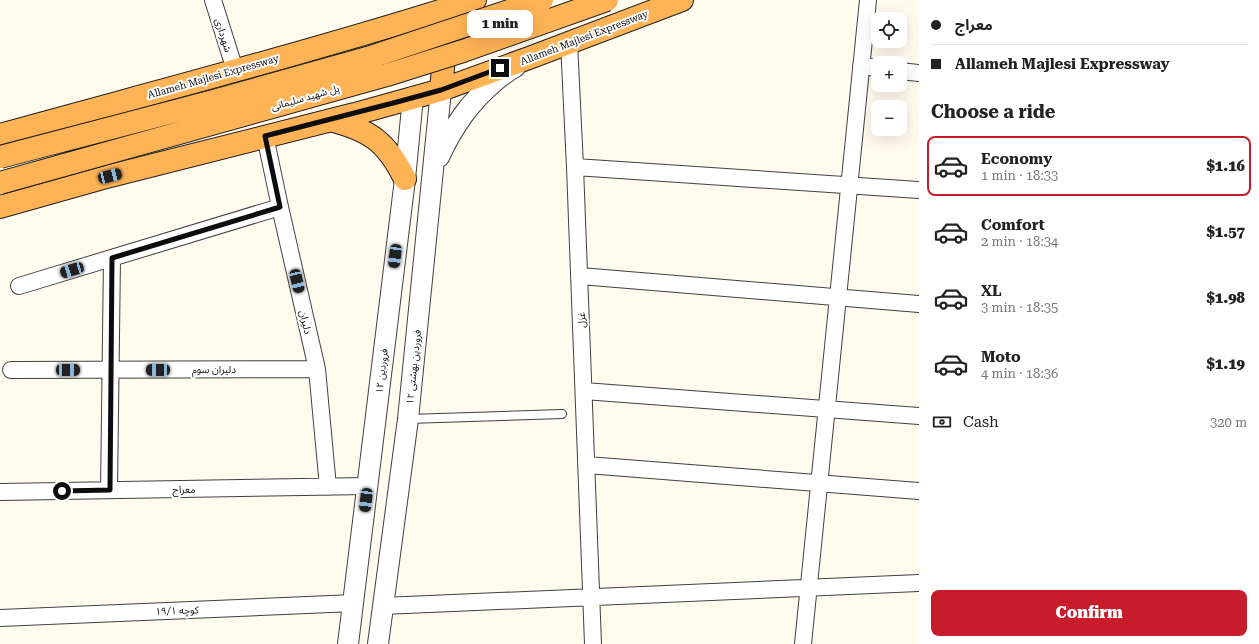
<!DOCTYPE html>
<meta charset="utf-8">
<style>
body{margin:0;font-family:"Roboto Serif","Noto Sans Arabic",serif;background:#f6f6f6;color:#222;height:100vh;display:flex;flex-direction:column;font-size:15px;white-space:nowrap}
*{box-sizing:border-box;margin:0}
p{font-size:13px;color:#767676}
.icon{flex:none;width:22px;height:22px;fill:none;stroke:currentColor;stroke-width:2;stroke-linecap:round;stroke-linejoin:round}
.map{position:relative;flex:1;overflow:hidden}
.sheet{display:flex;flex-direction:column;background:#fff;width:340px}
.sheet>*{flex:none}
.guide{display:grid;align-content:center;height:88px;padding:0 12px;background:#fff}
.fabs{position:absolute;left:871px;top:12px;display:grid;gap:8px}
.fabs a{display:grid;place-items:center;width:36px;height:36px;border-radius:8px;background:#fff;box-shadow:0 4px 16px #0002;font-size:20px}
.end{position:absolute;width:18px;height:18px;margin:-9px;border:5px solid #0d0d0d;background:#fff;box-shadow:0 0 0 2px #fff}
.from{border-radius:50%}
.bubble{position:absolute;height:28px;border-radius:8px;background:#fff;box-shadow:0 4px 16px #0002;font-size:13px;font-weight:800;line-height:28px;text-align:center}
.car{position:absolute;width:12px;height:24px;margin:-12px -6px;border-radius:5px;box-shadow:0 0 3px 1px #0007;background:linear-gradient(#222 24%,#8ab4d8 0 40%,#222 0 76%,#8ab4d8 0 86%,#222 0)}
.guide b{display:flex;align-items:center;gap:14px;height:38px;font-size:15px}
.guide b+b{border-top:1px solid #e0e0e0}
.guide i{width:10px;height:10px;background:#222}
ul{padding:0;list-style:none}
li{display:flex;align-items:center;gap:12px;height:60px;margin:0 8px 6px;padding:0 4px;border:2px solid transparent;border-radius:8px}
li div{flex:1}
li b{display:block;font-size:15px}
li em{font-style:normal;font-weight:800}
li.selected{border-color:#c71c2c}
li>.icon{width:36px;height:36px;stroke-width:1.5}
h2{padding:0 12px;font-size:18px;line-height:48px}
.pay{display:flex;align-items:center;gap:10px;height:44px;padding:0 12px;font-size:15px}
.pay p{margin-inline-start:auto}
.button{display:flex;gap:8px;margin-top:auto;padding:8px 12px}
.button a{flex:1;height:46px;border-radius:8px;background:#c71c2c;color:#fff;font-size:16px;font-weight:800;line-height:46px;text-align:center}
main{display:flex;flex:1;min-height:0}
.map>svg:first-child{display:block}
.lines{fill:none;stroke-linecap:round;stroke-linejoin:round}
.service-casing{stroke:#404040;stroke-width:10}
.minor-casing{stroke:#404040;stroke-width:18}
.tertiary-casing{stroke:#404040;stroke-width:22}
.trunk-casing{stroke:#1e1e1e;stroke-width:24}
.service{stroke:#fff;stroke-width:8}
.minor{stroke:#fff;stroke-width:16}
.tertiary{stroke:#fff;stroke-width:20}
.trunk{stroke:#feb356;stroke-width:22}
.trunk-bridge-casing{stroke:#1e1e1e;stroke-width:24;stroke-linecap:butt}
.trunk-bridge{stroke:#feb356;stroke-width:22}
.route{stroke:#0d0d0d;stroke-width:5}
.labels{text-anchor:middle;stroke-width:4;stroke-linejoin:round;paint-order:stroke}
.street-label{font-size:10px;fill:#0d0d0d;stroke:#fff}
</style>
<main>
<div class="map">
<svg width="919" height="644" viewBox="0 0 919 644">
<rect width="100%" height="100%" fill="#fffbee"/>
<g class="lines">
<g class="service-casing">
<path id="service" d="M408 419 562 414"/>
</g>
<g class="minor-casing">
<path id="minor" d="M213 0 235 70
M569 42 575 167 593 644
M861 66 878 68
M900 71 919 73
M265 136 280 207 317 369 328 487
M575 167 919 190
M580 276 919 304
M19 286 280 207
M11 370 317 369
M584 391 919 416
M587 465 919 491
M109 490 112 258
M0 492 367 486
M383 606 919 583
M0 618 354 603
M803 644 868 0"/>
</g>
<g class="tertiary-casing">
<path id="tertiary" d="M439 157C453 127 469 103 495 81 501 76 508 71 515 67
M348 644 405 179 413 97
M378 644 408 419 441 90"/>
</g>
<g class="trunk-casing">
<path id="trunk" d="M441 90 448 13
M330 120C370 130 387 142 405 179
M0 135C159 91 318 50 475 0
M0 207 110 176 355 114 441 90 529 58 682 0"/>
</g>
<use href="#service" class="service"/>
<use href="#minor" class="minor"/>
<use href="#tertiary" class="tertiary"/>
<use href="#trunk" class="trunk"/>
<g class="trunk-bridge-casing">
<path id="trunk-bridge" d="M0 157 214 101 374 56 542 0
M0 183 387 75 463 51 607 0"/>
</g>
<use href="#trunk-bridge" class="trunk-bridge"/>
</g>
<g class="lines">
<path class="route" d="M62 491 110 490 112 258 280 207 265 136 397 102 441 90 500 68"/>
</g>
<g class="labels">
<g class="street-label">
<text transform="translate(224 35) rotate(73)" y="4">شهرداری</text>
<text transform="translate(584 37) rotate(-21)" y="4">Allameh Majlesi Expressway</text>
<text transform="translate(213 76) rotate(-16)" y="4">Allameh Majlesi Expressway</text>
<text transform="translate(305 97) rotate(-16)" y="4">پل شهید سلیمانی</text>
<text transform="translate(581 320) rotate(-92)" y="4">غزل</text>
<text transform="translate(306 322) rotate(77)" y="4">دلیران</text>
<text transform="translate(413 367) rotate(-84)" y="4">۱۲ فروردین بهشتی</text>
<text x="214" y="373">دلیران سوم</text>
<text transform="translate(381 371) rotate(-83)" y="4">۱۲ فروردین</text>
<text transform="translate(184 489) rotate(-1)" y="4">معراج</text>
<text transform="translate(177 610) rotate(-2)" y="4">کوچه ۱۹/۱</text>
</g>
</g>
</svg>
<div class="fabs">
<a><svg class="icon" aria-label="locate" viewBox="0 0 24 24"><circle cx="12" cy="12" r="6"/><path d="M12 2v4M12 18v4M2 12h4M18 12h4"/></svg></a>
<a>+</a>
<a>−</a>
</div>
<i class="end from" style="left:62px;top:491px"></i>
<i class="end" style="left:500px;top:68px"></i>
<div class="bubble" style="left:467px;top:10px;width:66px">1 min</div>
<i class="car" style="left:110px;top:176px;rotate:76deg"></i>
<i class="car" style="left:395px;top:256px;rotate:187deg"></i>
<i class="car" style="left:72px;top:270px;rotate:253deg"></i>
<i class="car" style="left:297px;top:281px;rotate:167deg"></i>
<i class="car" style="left:68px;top:370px;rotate:90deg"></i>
<i class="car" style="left:158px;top:370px;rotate:270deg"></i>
<i class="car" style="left:366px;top:500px;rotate:187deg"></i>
</div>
<section class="sheet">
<div class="guide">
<b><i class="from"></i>معراج</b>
<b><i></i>Allameh Majlesi Expressway</b>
</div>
<h2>Choose a ride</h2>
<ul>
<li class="selected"><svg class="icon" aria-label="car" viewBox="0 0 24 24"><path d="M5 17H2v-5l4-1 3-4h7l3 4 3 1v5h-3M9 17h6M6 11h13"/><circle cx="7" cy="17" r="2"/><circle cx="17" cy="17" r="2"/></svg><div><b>Economy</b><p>1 min · 18:33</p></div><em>$1.16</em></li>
<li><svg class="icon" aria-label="car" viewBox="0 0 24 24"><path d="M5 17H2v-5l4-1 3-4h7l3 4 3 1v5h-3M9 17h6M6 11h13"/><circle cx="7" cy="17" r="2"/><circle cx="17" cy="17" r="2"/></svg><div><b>Comfort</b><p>2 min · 18:34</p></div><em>$1.57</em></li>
<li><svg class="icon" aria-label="car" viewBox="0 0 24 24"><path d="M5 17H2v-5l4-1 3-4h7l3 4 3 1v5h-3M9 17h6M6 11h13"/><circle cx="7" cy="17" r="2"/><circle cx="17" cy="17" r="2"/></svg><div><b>XL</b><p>3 min · 18:35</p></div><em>$1.98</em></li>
<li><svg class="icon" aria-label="car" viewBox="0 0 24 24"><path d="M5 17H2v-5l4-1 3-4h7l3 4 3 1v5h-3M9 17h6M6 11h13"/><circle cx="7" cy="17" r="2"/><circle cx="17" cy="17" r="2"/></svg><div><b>Moto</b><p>4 min · 18:36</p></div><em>$1.19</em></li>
</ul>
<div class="pay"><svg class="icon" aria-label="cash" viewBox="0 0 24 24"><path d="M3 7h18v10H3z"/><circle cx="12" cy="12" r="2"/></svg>Cash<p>320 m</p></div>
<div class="button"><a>Confirm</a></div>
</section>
</main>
